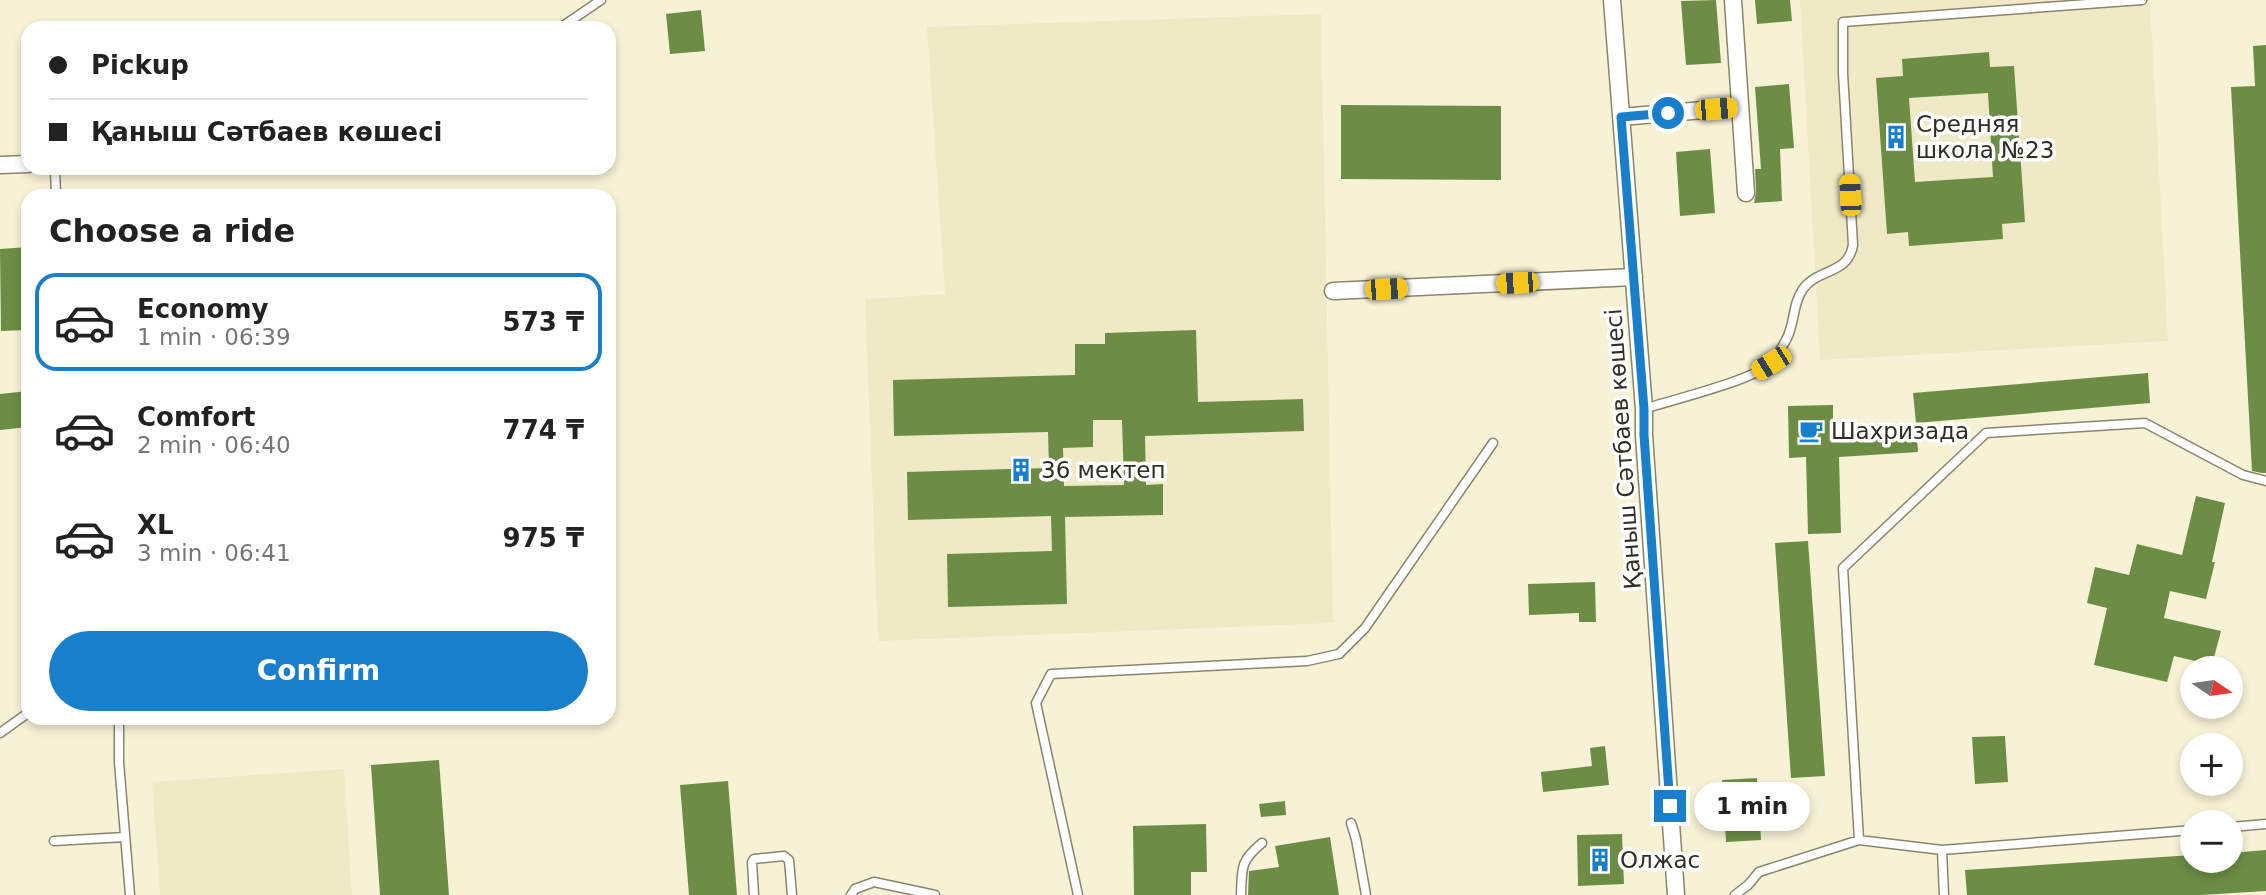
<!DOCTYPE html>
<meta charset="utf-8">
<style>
body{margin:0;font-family:"DejaVu Sans",sans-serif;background:#f6f6f6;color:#222;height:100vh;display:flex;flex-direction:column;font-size:26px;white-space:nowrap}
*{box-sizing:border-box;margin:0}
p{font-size:23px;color:#767676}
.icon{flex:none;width:38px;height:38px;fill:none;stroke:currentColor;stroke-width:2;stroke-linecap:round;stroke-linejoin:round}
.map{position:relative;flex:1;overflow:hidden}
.side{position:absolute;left:21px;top:189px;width:595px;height:536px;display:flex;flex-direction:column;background:#fff;border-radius:21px;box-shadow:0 4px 10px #0003}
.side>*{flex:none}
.banner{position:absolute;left:21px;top:21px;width:595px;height:154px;border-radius:21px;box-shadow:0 4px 10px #0003;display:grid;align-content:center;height:154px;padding:0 28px;background:#fff}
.needle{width:46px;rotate:103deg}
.tools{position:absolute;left:2180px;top:656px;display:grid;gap:14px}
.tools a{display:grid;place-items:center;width:63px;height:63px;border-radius:50%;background:#fff;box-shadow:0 4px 10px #0003;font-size:35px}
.end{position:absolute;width:32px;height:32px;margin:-16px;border:9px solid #1a7fca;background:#fff;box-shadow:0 0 0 4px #fff}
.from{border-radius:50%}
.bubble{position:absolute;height:49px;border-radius:24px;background:#fff;box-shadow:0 4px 10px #0003;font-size:23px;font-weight:800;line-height:49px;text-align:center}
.car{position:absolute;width:21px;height:42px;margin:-21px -10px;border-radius:9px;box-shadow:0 0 5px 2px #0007;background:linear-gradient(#f5c518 24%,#345 0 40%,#f5c518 0 76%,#345 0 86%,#f5c518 0)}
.banner b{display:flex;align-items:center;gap:24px;height:66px;font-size:26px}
.banner b+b{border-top:2px solid #e0e0e0}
.banner i{width:18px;height:18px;background:#222}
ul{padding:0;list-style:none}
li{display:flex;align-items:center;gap:21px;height:98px;margin:0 14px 10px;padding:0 14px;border:4px solid transparent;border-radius:21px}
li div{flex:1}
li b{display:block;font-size:26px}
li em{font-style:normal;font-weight:800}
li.active{border-color:#1a7fca}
li>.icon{width:63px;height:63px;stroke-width:1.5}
h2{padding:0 28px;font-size:32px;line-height:84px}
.button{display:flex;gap:14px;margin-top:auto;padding:14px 28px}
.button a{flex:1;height:80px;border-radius:42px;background:#1a7fca;color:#fff;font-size:28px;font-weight:800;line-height:80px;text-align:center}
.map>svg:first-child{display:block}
.built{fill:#efe9c5}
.building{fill:#6d8d46;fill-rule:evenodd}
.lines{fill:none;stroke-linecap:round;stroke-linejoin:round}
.service-casing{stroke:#8a856c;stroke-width:11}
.minor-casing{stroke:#8a856c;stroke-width:19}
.service{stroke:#fff;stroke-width:8}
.minor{stroke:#fff;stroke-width:16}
.route{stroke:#1a7fca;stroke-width:9}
.labels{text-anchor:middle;stroke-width:7;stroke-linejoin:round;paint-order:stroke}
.poi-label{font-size:23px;fill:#302e23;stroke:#fff;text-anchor:start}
.street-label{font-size:23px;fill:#302e23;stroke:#fff}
</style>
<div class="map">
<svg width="2266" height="895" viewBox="0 0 2266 895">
<rect width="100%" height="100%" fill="#f7f2d6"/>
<path class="built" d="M1800 0H2150L2168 341 1820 360Z
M1321 14 1333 623 878 641 865 299 945 294 927 27Z
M344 769 352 895H160L152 782Z"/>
<path class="building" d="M1716 0 1721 63 1686 65 1681 1Z
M1755 0H1790L1792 21 1757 24Z
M701 10 705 51 670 54 666 14Z
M2266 45V473H2262L2252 471 2231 87 2255 86 2253 46Z
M1989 52 1990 67 2014 66 2025 222 2002 224 2003 239 1909 246 1908 232 1887 234 1876 78 1903 76 1902 59ZM1988 93 1993 177 1915 182 1909 98Z
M1789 84 1794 148 1780 149 1782 201 1754 203 1756 192 1755 169H1761L1755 87Z
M1341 105 1501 106V180L1341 179Z
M1710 149 1715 213 1680 216 1676 152Z
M28 247V330L1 331 0 249Z
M1196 330 1198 402 1303 399 1304 431 1145 436 1146 485 1163 484V515L1065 517 1067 604 948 607 947 554 1052 551 1051 516 908 520 907 472 1049 468 1048 432 894 436 893 380 1075 375V344H1105V333ZM1093 420H1122L1124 485 1064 486 1063 448 1093 447Z
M2148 373 2150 403 1916 423 1913 393Z
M28 391V427L0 430V394Z
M1833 405V428L1916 424 1918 452 1839 457 1841 533 1808 534 1806 457 1789 458 1788 406Z
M2196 496 2225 503 2212 562H2215L2206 599 2170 591 2164 618 2221 631 2212 665 2174 656 2167 682 2094 665 2107 608 2087 603 2095 567 2129 575 2137 544 2182 555Z
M1808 541 1825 776 1791 778 1775 543Z
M1595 582 1596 622H1579V613L1529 615 1528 584Z
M2005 736 2008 782 1975 784 1972 737Z
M1605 746 1609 785 1543 792 1541 772 1592 766 1590 748Z
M439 760 449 895H380L371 765Z
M1757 778 1761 840 1726 842 1722 780Z
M728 781 737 895H689L680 785Z
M1285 801 1286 815 1261 817 1259 804Z
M1206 824 1207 872H1191V895H1134L1133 826Z
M1622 834 1624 884 1578 886 1577 835Z
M1330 837 1339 895H1248L1249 871 1279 867 1275 846Z
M2266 850V891L2201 895H1967L1965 870 2193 855V861H2231V853Z"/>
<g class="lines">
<g class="service-casing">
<path id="service" d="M560 28 601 0
M55 168 56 196
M1644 409C1671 400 1755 380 1771 363 1777 357 1782 347 1786 340 1795 325 1792 304 1803 289 1818 268 1848 275 1853 245L1843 73V22L2142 0
M119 718V762L130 895
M0 733 28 713
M1351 823 1356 839 1366 895
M2231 827 2266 824
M1859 840 1843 568 1986 433 2145 423 2243 475 2266 481
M54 841 125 837
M754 895 752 862 754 859 784 856 789 860 792 895
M851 895 855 889 874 882 935 895
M1078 895 1036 703 1051 674 1307 661 1339 654 1365 628 1493 443
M1241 895C1242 868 1240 861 1262 843
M1735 895 1748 885 1759 872 1859 840 1942 850
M1944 895 1942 850 2193 830"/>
</g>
<g class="minor-casing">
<path id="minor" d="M1612 0 1644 409V435L1676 895
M1733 0 1746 193
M1621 117 1739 107
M0 165 28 164
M1333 291 1634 277"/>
</g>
<use href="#service" class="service"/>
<use href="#minor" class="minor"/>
</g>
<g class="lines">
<path class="route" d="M1668 113 1621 117 1644 409V435L1670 806"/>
</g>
<defs>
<g id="building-bare" transform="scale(1.89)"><path d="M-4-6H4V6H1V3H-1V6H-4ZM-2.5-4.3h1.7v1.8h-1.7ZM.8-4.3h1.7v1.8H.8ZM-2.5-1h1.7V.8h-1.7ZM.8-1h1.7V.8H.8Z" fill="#1a7fca" stroke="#fff" stroke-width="2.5" paint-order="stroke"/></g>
<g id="cafe-bare" transform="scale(1.89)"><path d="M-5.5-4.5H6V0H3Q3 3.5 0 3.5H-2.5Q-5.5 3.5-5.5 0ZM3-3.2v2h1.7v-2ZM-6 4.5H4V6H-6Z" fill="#1a7fca" stroke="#fff" stroke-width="2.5" paint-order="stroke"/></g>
</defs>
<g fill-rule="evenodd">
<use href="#building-bare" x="1896" y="137"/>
<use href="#cafe-bare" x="1811" y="431"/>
<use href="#building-bare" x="1021" y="470"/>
<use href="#building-bare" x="1600" y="860"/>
</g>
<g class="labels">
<g class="poi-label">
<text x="1916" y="132">Средняя<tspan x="1916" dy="26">школа №23</tspan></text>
<text x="1831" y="439">Шахризада</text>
<text x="1041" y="478">36 мектеп</text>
<text x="1620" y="868">Олжас</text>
</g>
<g class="street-label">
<text transform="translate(1623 449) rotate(-94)" y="8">Қаныш Сәтбаев көшесі</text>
</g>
</g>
</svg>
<div class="tools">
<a><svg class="needle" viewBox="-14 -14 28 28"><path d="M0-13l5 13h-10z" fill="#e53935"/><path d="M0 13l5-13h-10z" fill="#767676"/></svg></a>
<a>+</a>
<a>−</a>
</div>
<i class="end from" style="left:1668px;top:113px"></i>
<i class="end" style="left:1670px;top:806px"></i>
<div class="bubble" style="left:1694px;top:782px;width:116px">1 min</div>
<i class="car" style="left:1716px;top:109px;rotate:85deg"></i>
<i class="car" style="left:1850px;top:195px;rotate:357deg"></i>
<i class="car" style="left:1517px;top:283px;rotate:267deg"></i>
<i class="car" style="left:1386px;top:289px;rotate:87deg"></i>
<i class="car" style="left:1771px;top:363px;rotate:238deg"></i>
<div class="banner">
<b><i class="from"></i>Pickup</b>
<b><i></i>Қаныш Сәтбаев көшесі</b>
</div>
<section class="side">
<h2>Choose a ride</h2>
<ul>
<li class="active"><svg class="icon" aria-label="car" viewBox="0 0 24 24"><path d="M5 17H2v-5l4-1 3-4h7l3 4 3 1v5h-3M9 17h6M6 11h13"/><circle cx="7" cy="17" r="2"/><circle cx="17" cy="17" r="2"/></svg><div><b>Economy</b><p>1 min · 06:39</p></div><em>573 ₸</em></li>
<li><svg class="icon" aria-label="car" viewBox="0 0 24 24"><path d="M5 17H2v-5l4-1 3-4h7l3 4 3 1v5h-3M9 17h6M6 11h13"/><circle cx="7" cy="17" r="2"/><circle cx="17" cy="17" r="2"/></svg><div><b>Comfort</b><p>2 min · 06:40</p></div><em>774 ₸</em></li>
<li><svg class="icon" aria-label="car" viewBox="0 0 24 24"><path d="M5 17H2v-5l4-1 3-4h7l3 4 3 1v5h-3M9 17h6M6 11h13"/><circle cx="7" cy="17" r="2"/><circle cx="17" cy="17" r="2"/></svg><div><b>XL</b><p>3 min · 06:41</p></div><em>975 ₸</em></li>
</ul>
<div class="button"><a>Confirm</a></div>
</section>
</div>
